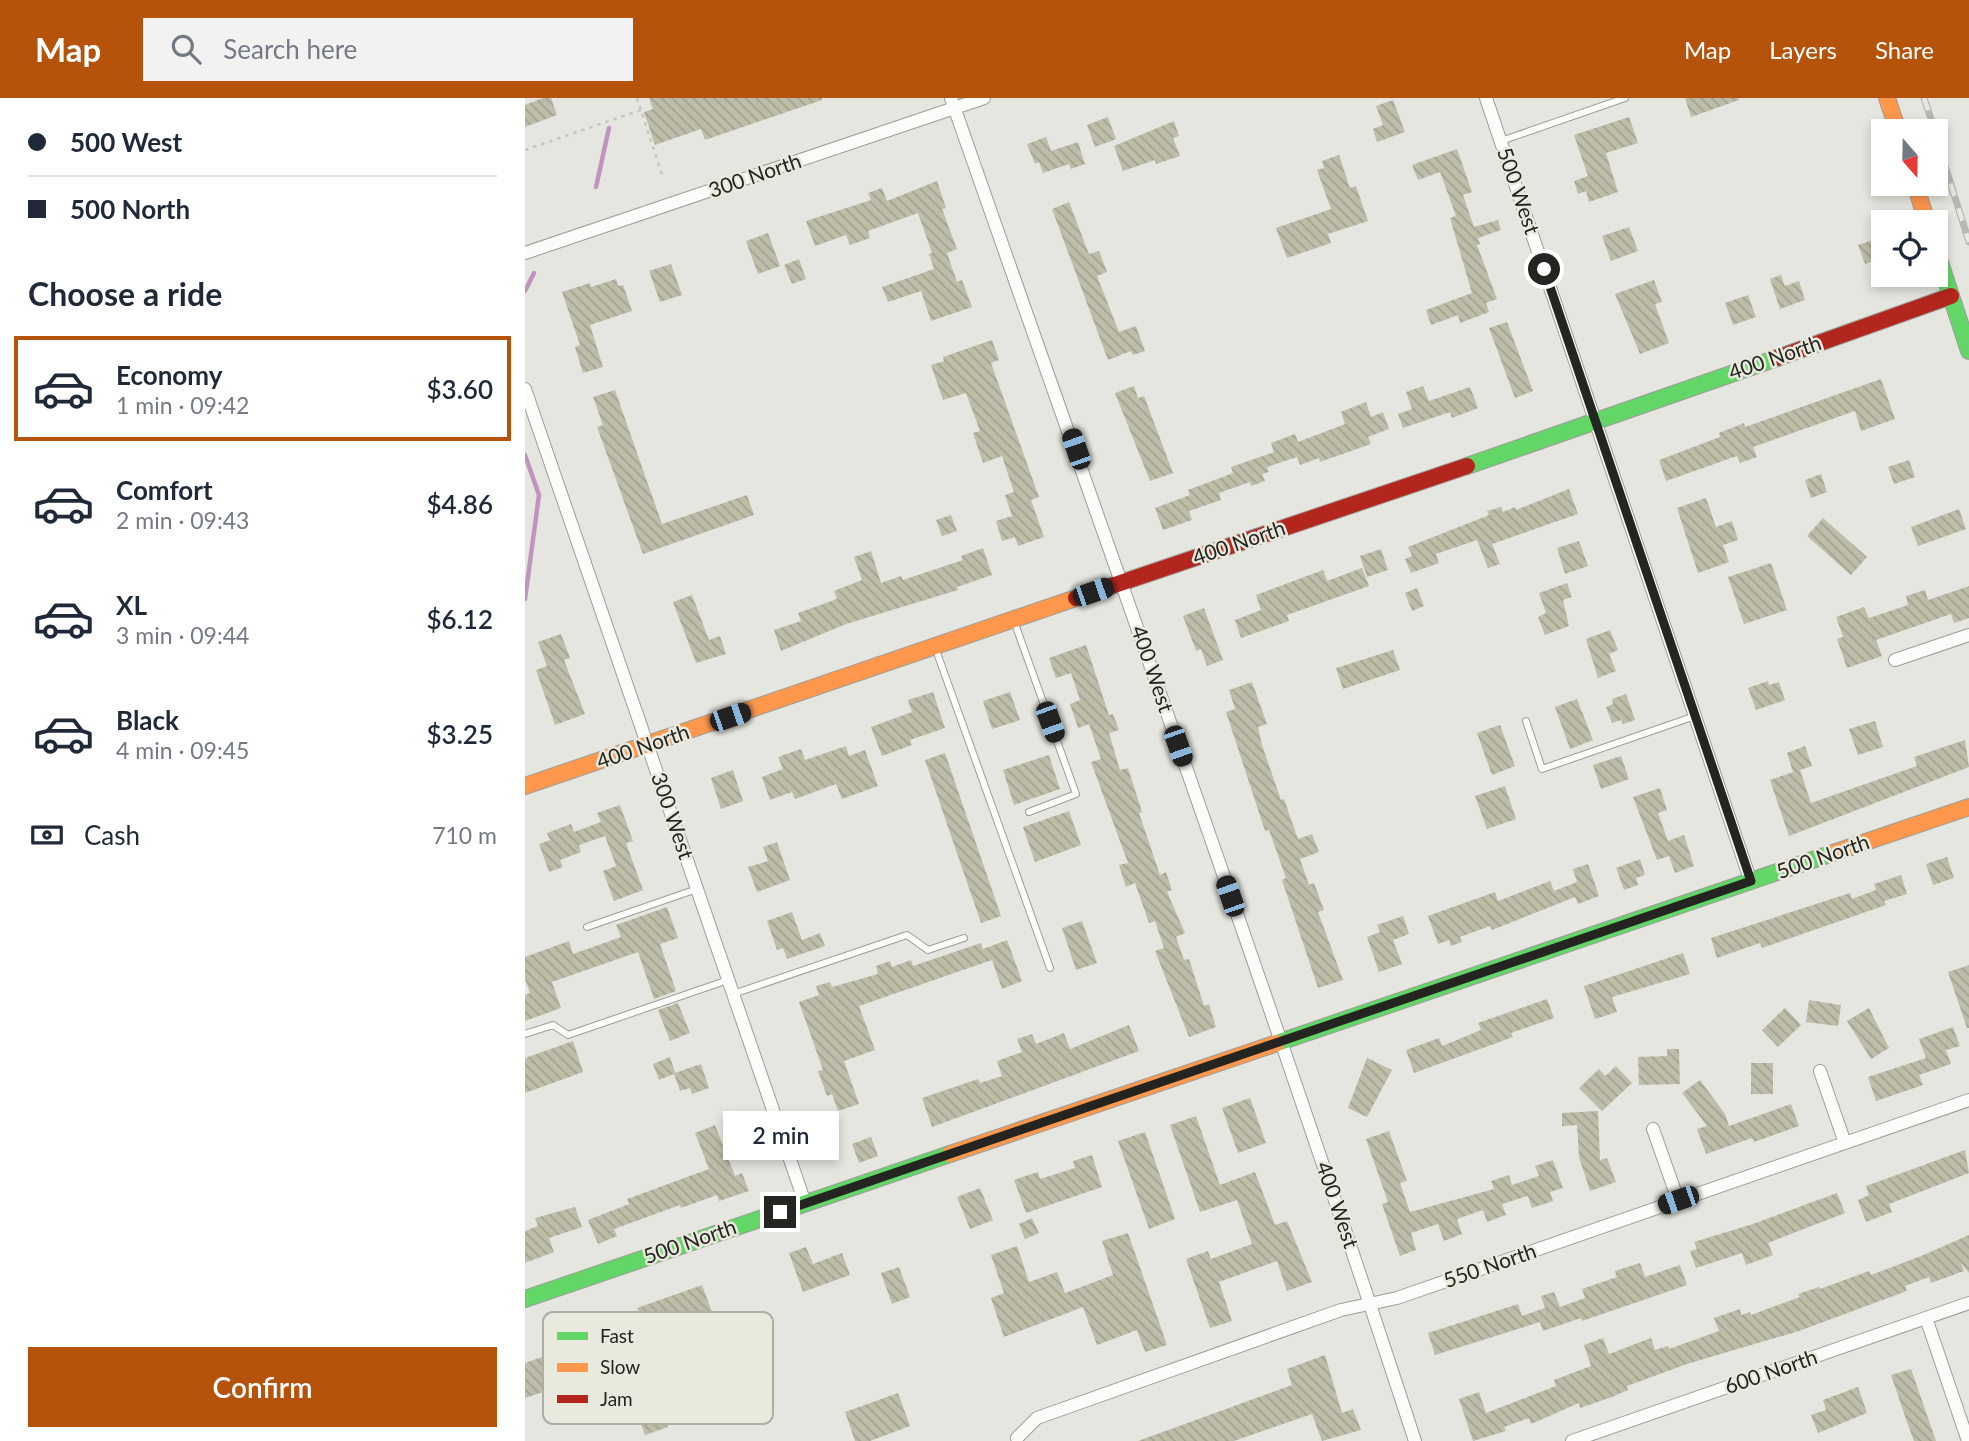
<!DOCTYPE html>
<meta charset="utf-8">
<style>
body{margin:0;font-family:Lato,sans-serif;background:#f2f2f3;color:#1f2937;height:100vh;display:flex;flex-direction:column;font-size:26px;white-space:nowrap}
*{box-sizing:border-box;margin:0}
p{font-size:23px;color:#747a83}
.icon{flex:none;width:38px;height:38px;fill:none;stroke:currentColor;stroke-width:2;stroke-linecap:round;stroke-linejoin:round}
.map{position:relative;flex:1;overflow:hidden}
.sheet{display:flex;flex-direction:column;background:#fff;width:525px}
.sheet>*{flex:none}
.top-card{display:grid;align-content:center;height:154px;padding:0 28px;background:#fff}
.needle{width:46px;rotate:160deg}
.fabs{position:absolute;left:1346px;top:21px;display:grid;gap:14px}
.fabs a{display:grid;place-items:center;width:77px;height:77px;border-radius:0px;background:#fff;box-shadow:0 4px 10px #0003;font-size:35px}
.end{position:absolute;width:32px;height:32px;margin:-16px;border:9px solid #242520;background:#fff;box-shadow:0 0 0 4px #fff}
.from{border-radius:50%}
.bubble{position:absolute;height:49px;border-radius:0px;background:#fff;box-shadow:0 4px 10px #0003;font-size:23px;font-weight:600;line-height:49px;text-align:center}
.car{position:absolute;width:21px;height:42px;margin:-21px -10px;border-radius:9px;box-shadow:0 0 5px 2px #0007;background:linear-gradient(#222 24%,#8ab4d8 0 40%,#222 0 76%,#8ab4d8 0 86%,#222 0)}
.top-card b{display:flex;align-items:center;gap:24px;height:66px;font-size:26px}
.top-card b+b{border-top:2px solid #e0e1e3}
.top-card i{width:18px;height:18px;background:#1f2937}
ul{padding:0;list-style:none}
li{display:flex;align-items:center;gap:21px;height:105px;margin:0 14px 10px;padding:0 14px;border:4px solid transparent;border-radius:0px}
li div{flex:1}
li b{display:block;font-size:26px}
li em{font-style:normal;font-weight:600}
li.current{border-color:#b45309}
li>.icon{width:63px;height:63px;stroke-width:1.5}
h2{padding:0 28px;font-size:32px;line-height:84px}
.pay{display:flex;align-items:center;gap:18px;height:77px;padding:0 28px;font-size:26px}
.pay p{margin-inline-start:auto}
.action{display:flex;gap:14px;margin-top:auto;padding:14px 28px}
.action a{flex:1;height:80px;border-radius:0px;background:#b45309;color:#fff;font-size:28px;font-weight:600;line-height:80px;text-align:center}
header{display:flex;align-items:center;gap:42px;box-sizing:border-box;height:98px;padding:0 35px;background:#b45309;color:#fff}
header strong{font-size:33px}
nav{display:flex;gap:38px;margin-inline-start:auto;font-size:24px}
.search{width:490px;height:63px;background:#f2f2f3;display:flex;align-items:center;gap:18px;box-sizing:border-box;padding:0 24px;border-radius:0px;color:#747a83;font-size:26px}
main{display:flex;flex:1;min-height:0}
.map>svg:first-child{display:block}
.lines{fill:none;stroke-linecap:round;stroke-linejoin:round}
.stream{stroke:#c194bd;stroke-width:4.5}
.building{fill:url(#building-back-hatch)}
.lane-casing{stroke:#9d9d98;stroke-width:8}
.street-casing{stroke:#9d9d98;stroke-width:14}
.fast-casing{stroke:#9d9d98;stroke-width:18}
.slow-casing{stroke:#9d9d98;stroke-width:18}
.jam-casing{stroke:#9d9d98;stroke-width:18}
.path{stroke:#c5c5c2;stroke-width:2.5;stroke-dasharray:3.5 5;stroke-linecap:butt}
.lane{stroke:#fbfbfa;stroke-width:6}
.street{stroke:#fbfbfa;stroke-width:12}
.fast{stroke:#63d668;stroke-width:16}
.slow{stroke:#ff974d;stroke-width:16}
.jam{stroke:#b3261e;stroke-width:16}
.rail-casing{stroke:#b7b7b6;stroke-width:7}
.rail{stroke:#e9e9dd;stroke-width:4.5;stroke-dasharray:13;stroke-linecap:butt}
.route{stroke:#242520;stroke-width:9}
.labels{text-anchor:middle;stroke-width:5;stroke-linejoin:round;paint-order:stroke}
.street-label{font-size:21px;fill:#242520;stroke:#e9e9dd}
.key{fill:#e9e9dd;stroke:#aeaea4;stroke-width:2}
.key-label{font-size:19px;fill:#242520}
</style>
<header>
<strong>Map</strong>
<div class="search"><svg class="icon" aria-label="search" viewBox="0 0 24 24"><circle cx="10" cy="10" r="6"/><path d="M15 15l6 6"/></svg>Search here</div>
<nav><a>Map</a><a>Layers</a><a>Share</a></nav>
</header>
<main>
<section class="sheet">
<div class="top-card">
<b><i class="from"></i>500 West</b>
<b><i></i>500 North</b>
</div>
<h2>Choose a ride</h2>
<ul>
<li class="current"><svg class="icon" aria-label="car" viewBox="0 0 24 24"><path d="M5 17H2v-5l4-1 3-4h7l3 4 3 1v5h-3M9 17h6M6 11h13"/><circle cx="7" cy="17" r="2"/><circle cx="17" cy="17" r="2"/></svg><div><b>Economy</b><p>1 min · 09:42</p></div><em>$3.60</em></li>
<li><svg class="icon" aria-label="car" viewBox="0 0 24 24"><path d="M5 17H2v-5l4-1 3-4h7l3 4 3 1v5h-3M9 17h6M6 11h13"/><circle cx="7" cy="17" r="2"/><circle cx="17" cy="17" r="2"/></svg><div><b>Comfort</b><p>2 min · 09:43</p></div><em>$4.86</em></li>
<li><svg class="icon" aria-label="car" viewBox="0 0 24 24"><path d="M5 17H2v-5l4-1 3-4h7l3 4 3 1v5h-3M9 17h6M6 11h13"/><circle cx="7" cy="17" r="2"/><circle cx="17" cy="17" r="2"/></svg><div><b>XL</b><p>3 min · 09:44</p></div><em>$6.12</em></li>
<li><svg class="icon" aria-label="car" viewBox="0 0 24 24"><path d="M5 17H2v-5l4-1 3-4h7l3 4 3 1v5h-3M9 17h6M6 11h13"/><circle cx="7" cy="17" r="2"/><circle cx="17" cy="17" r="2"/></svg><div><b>Black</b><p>4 min · 09:45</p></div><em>$3.25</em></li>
</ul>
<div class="pay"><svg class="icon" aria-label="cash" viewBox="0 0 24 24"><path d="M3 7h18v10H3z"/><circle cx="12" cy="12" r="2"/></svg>Cash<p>710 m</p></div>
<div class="action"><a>Confirm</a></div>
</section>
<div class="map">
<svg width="1444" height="1343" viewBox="0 0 1444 1343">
<defs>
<pattern id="building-back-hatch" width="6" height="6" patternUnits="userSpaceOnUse" patternTransform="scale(1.75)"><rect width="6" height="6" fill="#bebda9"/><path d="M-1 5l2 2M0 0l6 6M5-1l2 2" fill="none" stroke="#a3a291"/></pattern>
</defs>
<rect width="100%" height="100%" fill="#e6e6e0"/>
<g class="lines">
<path class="stream" d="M71 89 84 30
M0 193 9 175
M0 357 14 397 0 501"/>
</g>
<path class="building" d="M18 0H26L32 17 0 29V7Z
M124 0H297V2L180 42 176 31 130 47 119 14 128 11Z
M1160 0H1213L1214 2 1166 19Z
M868 2 880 34 852 44 848 31 858 27 851 8Z
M583 19 591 41 570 49 562 27Z
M1104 19 1113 45 1081 55 1093 94 1064 104 1061 93 1053 96 1049 83 1063 78 1049 37Z
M649 23 654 38 648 40 655 58 631 66 630 62 598 73 589 48Z
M521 39 526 53 553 44 560 66 546 71 544 66 518 75 514 64 510 66 502 46Z
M932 51 947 94 938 97 949 129 973 122 976 132 953 140 955 146 952 147 972 201 961 205 964 214 935 225 933 217 906 227 901 212 947 195 925 120 931 118 915 74 893 82 887 67Z
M814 57 825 90 831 88 843 123 803 136 806 145 762 160 751 130 806 111 792 72 799 70 797 63Z
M412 83 421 110 417 111 432 151 422 155 432 184 437 182 447 209 406 223 396 193 363 204 357 189 409 171 404 156 407 155 393 115 343 133 345 140 325 147 321 137 290 148 281 123 346 102 343 95 357 90 362 103Z
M544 104 564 156 574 153 582 174 572 178 594 234 611 228 620 253 608 257 606 253 583 262 527 111Z
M1104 129 1113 153 1086 163 1077 138Z
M243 135 255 168 233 176 221 143Z
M1348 142 1354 161 1340 166 1333 147Z
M274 161 281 181 267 186 259 167Z
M146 166 157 197 135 204 124 173Z
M1256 177 1260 188 1274 183 1280 202 1255 211 1245 181Z
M91 181 93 188 98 187 107 213 65 227 78 269 58 275 50 249 55 247 37 194 65 185 66 189Z
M1129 182 1137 204 1130 206 1144 245 1115 256 1090 196Z
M1223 197 1231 219 1208 227 1200 205Z
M982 224 1008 293 990 300 964 230Z
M467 242 474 262 466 265 514 399 506 402 519 439 493 448 490 439 477 443 471 423 487 418 480 397 489 394 477 358 458 365 448 335 455 333 441 295 418 302 406 267 419 263 418 259Z
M1356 281 1370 321 1336 333 1330 313 1228 349 1232 359 1215 365 1212 358 1141 383 1134 362 1195 339 1194 335 1219 325 1220 329Z
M609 288 613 300 619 298 648 375 625 383 590 295Z
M898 288 904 303 945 289 953 310 927 320 925 314 878 330 873 316 887 311 881 294Z
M90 292 137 426 222 397 229 417 118 456 72 329 78 327 68 299Z
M841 304 846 319 858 314 864 331 843 339 846 346 795 364 794 360 775 367 772 359 742 369 744 374 737 376 740 383 726 388 725 384 694 395 696 402 664 413 667 422 638 432 630 410 665 397 663 392 708 375 706 369 749 354 746 345 770 336 773 344 820 326 816 314Z
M1384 362 1390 379 1369 386 1363 369Z
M1296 376 1302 394 1286 400 1280 382Z
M1044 391 1053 416 967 446 975 466 963 470 952 442 911 456 914 465 886 475 880 461 887 458 883 449 964 417 962 413 976 409 978 414 990 409 991 412Z
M1181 400 1191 429 1207 423 1213 442 1198 447 1204 464 1173 475 1152 410Z
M1434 411 1441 431 1393 448 1386 429Z
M426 417 432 433 417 438 411 422Z
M1298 420 1342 459 1326 477 1282 438Z
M1054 443 1063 468 1040 476 1032 450Z
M458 450 467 477 432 489 433 492 321 526 256 553 249 532 276 523 273 515 312 501 309 493 337 482 329 459 346 453 356 485 376 478 378 482 438 462 436 458Z
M856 451 863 472 842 479 835 458Z
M1246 465 1262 512 1219 526 1203 479Z
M837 470 844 488 762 517 764 523 716 540 710 522 736 512 731 497 798 472 802 483Z
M1042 485 1047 499 1038 502 1044 528 1020 537 1013 519 1021 515 1014 495Z
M1444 488V520L1429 525 1426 516 1351 542 1357 558 1322 570 1312 541 1318 539 1311 519 1339 509 1344 520 1383 507 1381 498 1400 492 1403 502Z
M892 490 899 508 887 513 880 495Z
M167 497 184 542 195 538 201 556 171 565 148 504Z
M679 510 698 562 682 568 676 551 671 553 658 518Z
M1085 532 1093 552 1084 556 1091 573 1073 580 1061 541Z
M36 536 45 560 39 562 60 616 30 627 11 572 22 568 13 544Z
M561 547 584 617 588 616 594 632 584 635 595 672 603 670 617 714 614 715 635 777 641 774 647 792 642 794 660 835 651 839 659 862 664 861 679 908 684 906 691 929 664 939 630 853 639 850 630 823 624 825 610 785 601 789 594 767 603 765 566 664 576 661 564 626 553 630 545 606 555 602 546 575 531 580 524 560Z
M868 552 875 572 818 591 811 570Z
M1243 583 1244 587 1254 584 1260 602 1231 612 1223 590Z
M727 584 742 626 733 629 737 647 756 702 759 701 773 741 787 736 794 754 775 761 784 787 789 785 799 812 793 814 818 882 793 890 757 782 761 780 744 732 740 733 701 614 710 611 704 592Z
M408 594 420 630 385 642 387 647 357 658 346 629 387 614 383 602Z
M485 594 495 622 467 631 458 603Z
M1101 596 1110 622 1098 626 1096 622 1087 625 1081 609 1088 606 1087 601Z
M1052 601 1068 642 1045 651 1030 609Z
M1350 623 1358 649 1333 657 1324 631Z
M975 627 990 668 967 677 952 635Z
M1440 642 1444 669 1264 738 1245 682 1268 674 1262 655 1280 648 1287 668 1275 672 1286 705 1392 668 1389 659Z
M321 648 324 658 340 652 353 688 317 701 311 686 270 701 267 694 245 702 237 679 258 671 253 659 276 651 280 662Z
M420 655 476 818 456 825 400 662Z
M524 657 535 691 489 707 478 672Z
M1096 658 1104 681 1076 691 1068 667Z
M208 672 218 703 196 711 186 680Z
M980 688 991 721 962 731 950 698Z
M1135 690 1142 712 1133 715 1143 743 1159 737 1169 768 1150 775 1144 758 1132 762 1108 699Z
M95 707 108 743 101 745 118 792 89 803 78 773 91 768 80 738 54 747 56 754 35 762 38 769 24 774 14 746 25 742 22 735 46 726 49 734 76 724 72 715Z
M544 713 556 747 510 764 498 729Z
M252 744 265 782 232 794 223 769 243 763 238 749Z
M1422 759 1429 780 1408 787 1401 766Z
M1115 761 1120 777 1111 780 1113 787 1099 792 1091 770Z
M1063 766 1074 798 1053 806 1050 799 967 832 965 828 935 839 937 844 926 848 924 842 913 846 903 818 970 794 973 803 1025 783 1029 793 1052 784 1048 771Z
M1376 777 1382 796 1359 803 1361 807 1237 850 1235 845 1192 860 1186 840 1325 795 1327 801 1351 792 1349 786Z
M142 809 153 840 135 846 151 893 129 901 113 854 27 884 36 910 0 923V897L5 895 0 881V859L44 843 48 856 96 839 91 827Z
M267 814 277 842 295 835 300 848 262 861 258 850 252 852 242 823Z
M878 818 884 836 868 842 877 866 854 874 842 839 855 834 852 827Z
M557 823 572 865 551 872 537 830Z
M482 842 497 883 477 891 467 862 334 908 350 952 319 963 334 1006 313 1013 307 996 302 998 293 973 298 972 274 904 294 897 291 888 305 884 307 889 353 876 351 868 365 863 367 869 386 862 388 868 456 845 458 851Z
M1158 855 1165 876 1087 899 1092 914 1070 921 1059 888Z
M1444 867V930H1442L1423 874Z
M1022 901 1029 920 986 935 988 939 889 975 881 952 914 940 917 948 956 932 953 925Z
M1284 902 1316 907 1313 928 1281 924Z
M153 905 165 935 145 943 133 912Z
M1260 910 1276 927 1253 949 1237 932Z
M1344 910 1364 950 1346 961 1322 923Z
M604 927 614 953 407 1029 397 1000 453 981 455 985 477 978 472 963 497 954 492 941 507 936 511 946 539 935 545 951Z
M1428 929 1435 948 1421 952 1426 966 1394 977 1398 987 1351 1003 1343 979 1401 960 1394 941Z
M48 943 58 974 0 995V960Z
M1142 951H1154L1155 986 1114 987 1113 959 1142 958Z
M145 959 150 975 176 966 184 990 167 996 165 990 155 993 149 976 134 982 128 966Z
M842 960 867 972 842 1019 823 1010Z
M1226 965H1248V996H1226Z
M1091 968 1107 985 1077 1013 1054 990 1074 971 1080 978Z
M1175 982 1200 1016 1204 1028 1266 1006 1274 1028 1229 1044 1227 1040 1181 1056 1172 1031 1182 1028 1157 995Z
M725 1000 741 1045 713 1055 697 1010Z
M1073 1013 1075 1062 1082 1060 1091 1084 1065 1093 1054 1059 1052 1027 1037 1028V1015Z
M671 1018 695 1087 730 1074 750 1127 762 1123 787 1184 762 1193 752 1163 694 1184 707 1223 685 1230 661 1161 683 1153 686 1161 727 1146 712 1102 675 1114 645 1027Z
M190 1027 210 1078 217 1075 224 1093 194 1103 192 1097 156 1110 155 1107 89 1131 92 1138 73 1146 63 1122 104 1106 102 1101 184 1071 170 1035Z
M864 1033 882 1083 875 1085 885 1114 969 1091 966 1083 984 1077 987 1087 1014 1078 1010 1068 1028 1062 1038 1090 1025 1094 1028 1103 1007 1110 1003 1098 977 1106 981 1117 962 1124 958 1112 932 1121 937 1136 919 1143 913 1126 886 1135 891 1152 875 1158 857 1106 863 1104 841 1041Z
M620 1034 650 1121 624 1131 593 1043Z
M346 1039 353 1058 334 1065 327 1046Z
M1440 1052 1444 1075 1364 1106 1367 1114 1341 1124 1333 1102 1344 1097 1341 1088Z
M567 1057 577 1089 501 1115 489 1082 513 1074 515 1081 550 1070 548 1063Z
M455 1090 468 1122 445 1131 432 1099Z
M1312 1095 1320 1115 1243 1145 1248 1157 1221 1167 1217 1155 1171 1170 1165 1153 1172 1151 1169 1144 1231 1125Z
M50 1109 57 1129 24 1140 29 1154 0 1165V1133L13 1128 10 1120Z
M507 1120 514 1135 500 1141 494 1126Z
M603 1135 642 1247 620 1254 612 1232 572 1247 558 1209 479 1239 466 1200 479 1195 466 1157 492 1148 504 1184 532 1174 540 1195 588 1177 577 1143Z
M1444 1137V1175L1436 1165 1439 1173 1406 1185 1404 1179 1380 1188 1382 1193 1274 1233 1162 1266 1102 1288 1103 1292 1087 1299 1055 1310 1054 1305 1006 1326 1004 1320 979 1329 981 1333 948 1343 934 1301 954 1294 961 1315 1031 1288 1029 1282 1066 1268 1059 1247 1078 1240 1084 1256 1126 1240 1130 1252 1143 1248 1144 1251 1194 1233 1189 1220 1215 1211 1216 1217 1225 1214 1226 1217 1275 1199 1273 1196 1294 1189 1295 1191 1344 1173 1346 1177 1396 1158Z
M281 1149 288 1166 317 1155 325 1177 278 1194 264 1155Z
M1115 1165 1120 1179 1155 1167 1162 1187 1057 1223 1056 1220 1018 1233 1015 1224 910 1257 903 1235 993 1206 997 1218 1020 1210 1016 1198 1029 1194 1035 1209 1060 1200 1057 1191 1092 1179 1090 1173Z
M374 1169 385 1199 367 1206 356 1175Z
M177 1187 189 1219 166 1228 170 1239 129 1251 130 1256 119 1261 112 1242 77 1255 65 1226 88 1217 94 1232 117 1223 112 1210Z
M34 1253 36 1260 48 1256 52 1269 76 1261 87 1291 70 1297 66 1286 48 1292 45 1285 0 1300V1265Z
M800 1257 817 1315 828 1311 836 1332 797 1343 787 1316 709 1343H613L767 1287 762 1271Z
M1386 1271 1402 1317 1411 1343H1389L1382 1324 1366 1277Z
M1333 1289 1342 1315 1293 1335 1286 1317 1301 1312 1298 1302Z
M373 1295 385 1328 345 1343H330L320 1314Z
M136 1309 143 1329 120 1337 113 1317Z"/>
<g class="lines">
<g class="lane-casing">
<path id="lane" d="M976 43 1100 0
M489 523 551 696 504 714
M411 552 525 870
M1001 623 1017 671 1170 618
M62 829 172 791
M208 896 382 837 403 852 439 840
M0 936 28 927 43 937 203 882"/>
</g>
<g class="street-casing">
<path id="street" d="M426 0C582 447 743 893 890 1343
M961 0 1226 784
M0 155 459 0
M0 291 280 1105
M1370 562 1444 537
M1295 973 1320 1045
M1128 1031 1153 1102
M1401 1220 1443 1343
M492 1340 512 1320 816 1212 872 1200 1444 1002
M1047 1343 1444 1205"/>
</g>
<g class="fast-casing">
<path id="fast" d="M1410 149 1444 253
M942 368 1252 260
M752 945 1308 755
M0 1201 425 1056"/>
</g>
<g class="slow-casing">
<path id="slow" d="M1362 0 1373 33
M1390 86 1402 124
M0 688 551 500
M1308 755 1444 709
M425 1056 752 945"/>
</g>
<g class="jam-casing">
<path id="jam" d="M1252 260 1426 198
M551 500 942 368"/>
</g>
<path class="path" d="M112 0 137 77
M0 52 116 12"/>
<use href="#lane" class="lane"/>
<use href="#street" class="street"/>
<use href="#fast" class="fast"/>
<use href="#slow" class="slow"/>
<use href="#jam" class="jam"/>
<g class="rail-casing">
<path id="rail" d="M1399 0 1410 33
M1410 36 1444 144"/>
</g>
<use href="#rail" class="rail"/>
</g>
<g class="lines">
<path class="route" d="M255 1114 1226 783 1019 171"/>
</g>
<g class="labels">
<g class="street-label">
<text transform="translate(230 78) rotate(-19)" y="7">300 North</text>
<text transform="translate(993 93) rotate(71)" y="7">500 West</text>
<text transform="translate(1250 260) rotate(-19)" y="7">400 North</text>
<text transform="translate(714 445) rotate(-19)" y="7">400 North</text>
<text transform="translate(627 571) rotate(71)" y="7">400 West</text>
<text transform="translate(118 649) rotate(-19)" y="7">400 North</text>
<text transform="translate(147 718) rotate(71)" y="7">300 West</text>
<text transform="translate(1298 759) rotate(-19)" y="7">500 North</text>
<text transform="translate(812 1107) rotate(71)" y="7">400 West</text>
<text transform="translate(165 1144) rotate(-19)" y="7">500 North</text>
<text transform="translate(965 1168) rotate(-19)" y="7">550 North</text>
<text transform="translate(1246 1274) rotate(-19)" y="7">600 North</text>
</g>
</g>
<rect x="18" y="1214" width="230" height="112" rx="10" class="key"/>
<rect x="32" y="1234" width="31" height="8" fill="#63d668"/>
<rect x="32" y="1265" width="31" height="9" fill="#ff974d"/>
<rect x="32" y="1297" width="31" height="8" fill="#b3261e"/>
<g class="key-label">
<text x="75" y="1245">Fast</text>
<text x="75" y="1276">Slow</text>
<text x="75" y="1308">Jam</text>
</g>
</svg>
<div class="fabs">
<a><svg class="needle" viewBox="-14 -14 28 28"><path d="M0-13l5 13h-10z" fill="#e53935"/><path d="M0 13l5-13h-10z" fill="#747a83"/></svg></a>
<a><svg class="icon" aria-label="locate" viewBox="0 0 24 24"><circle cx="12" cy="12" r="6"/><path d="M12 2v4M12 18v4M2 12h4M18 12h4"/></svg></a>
</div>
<i class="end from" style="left:1019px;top:171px"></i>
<i class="end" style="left:255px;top:1114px"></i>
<div class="bubble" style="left:198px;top:1013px;width:116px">2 min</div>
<i class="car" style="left:551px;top:351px;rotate:341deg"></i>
<i class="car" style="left:568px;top:494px;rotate:71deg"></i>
<i class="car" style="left:205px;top:619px;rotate:71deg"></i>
<i class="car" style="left:525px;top:624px;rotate:160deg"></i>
<i class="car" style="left:653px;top:648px;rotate:161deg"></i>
<i class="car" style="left:705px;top:798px;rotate:341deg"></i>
<i class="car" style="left:1153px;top:1102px;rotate:251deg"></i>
</div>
</main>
